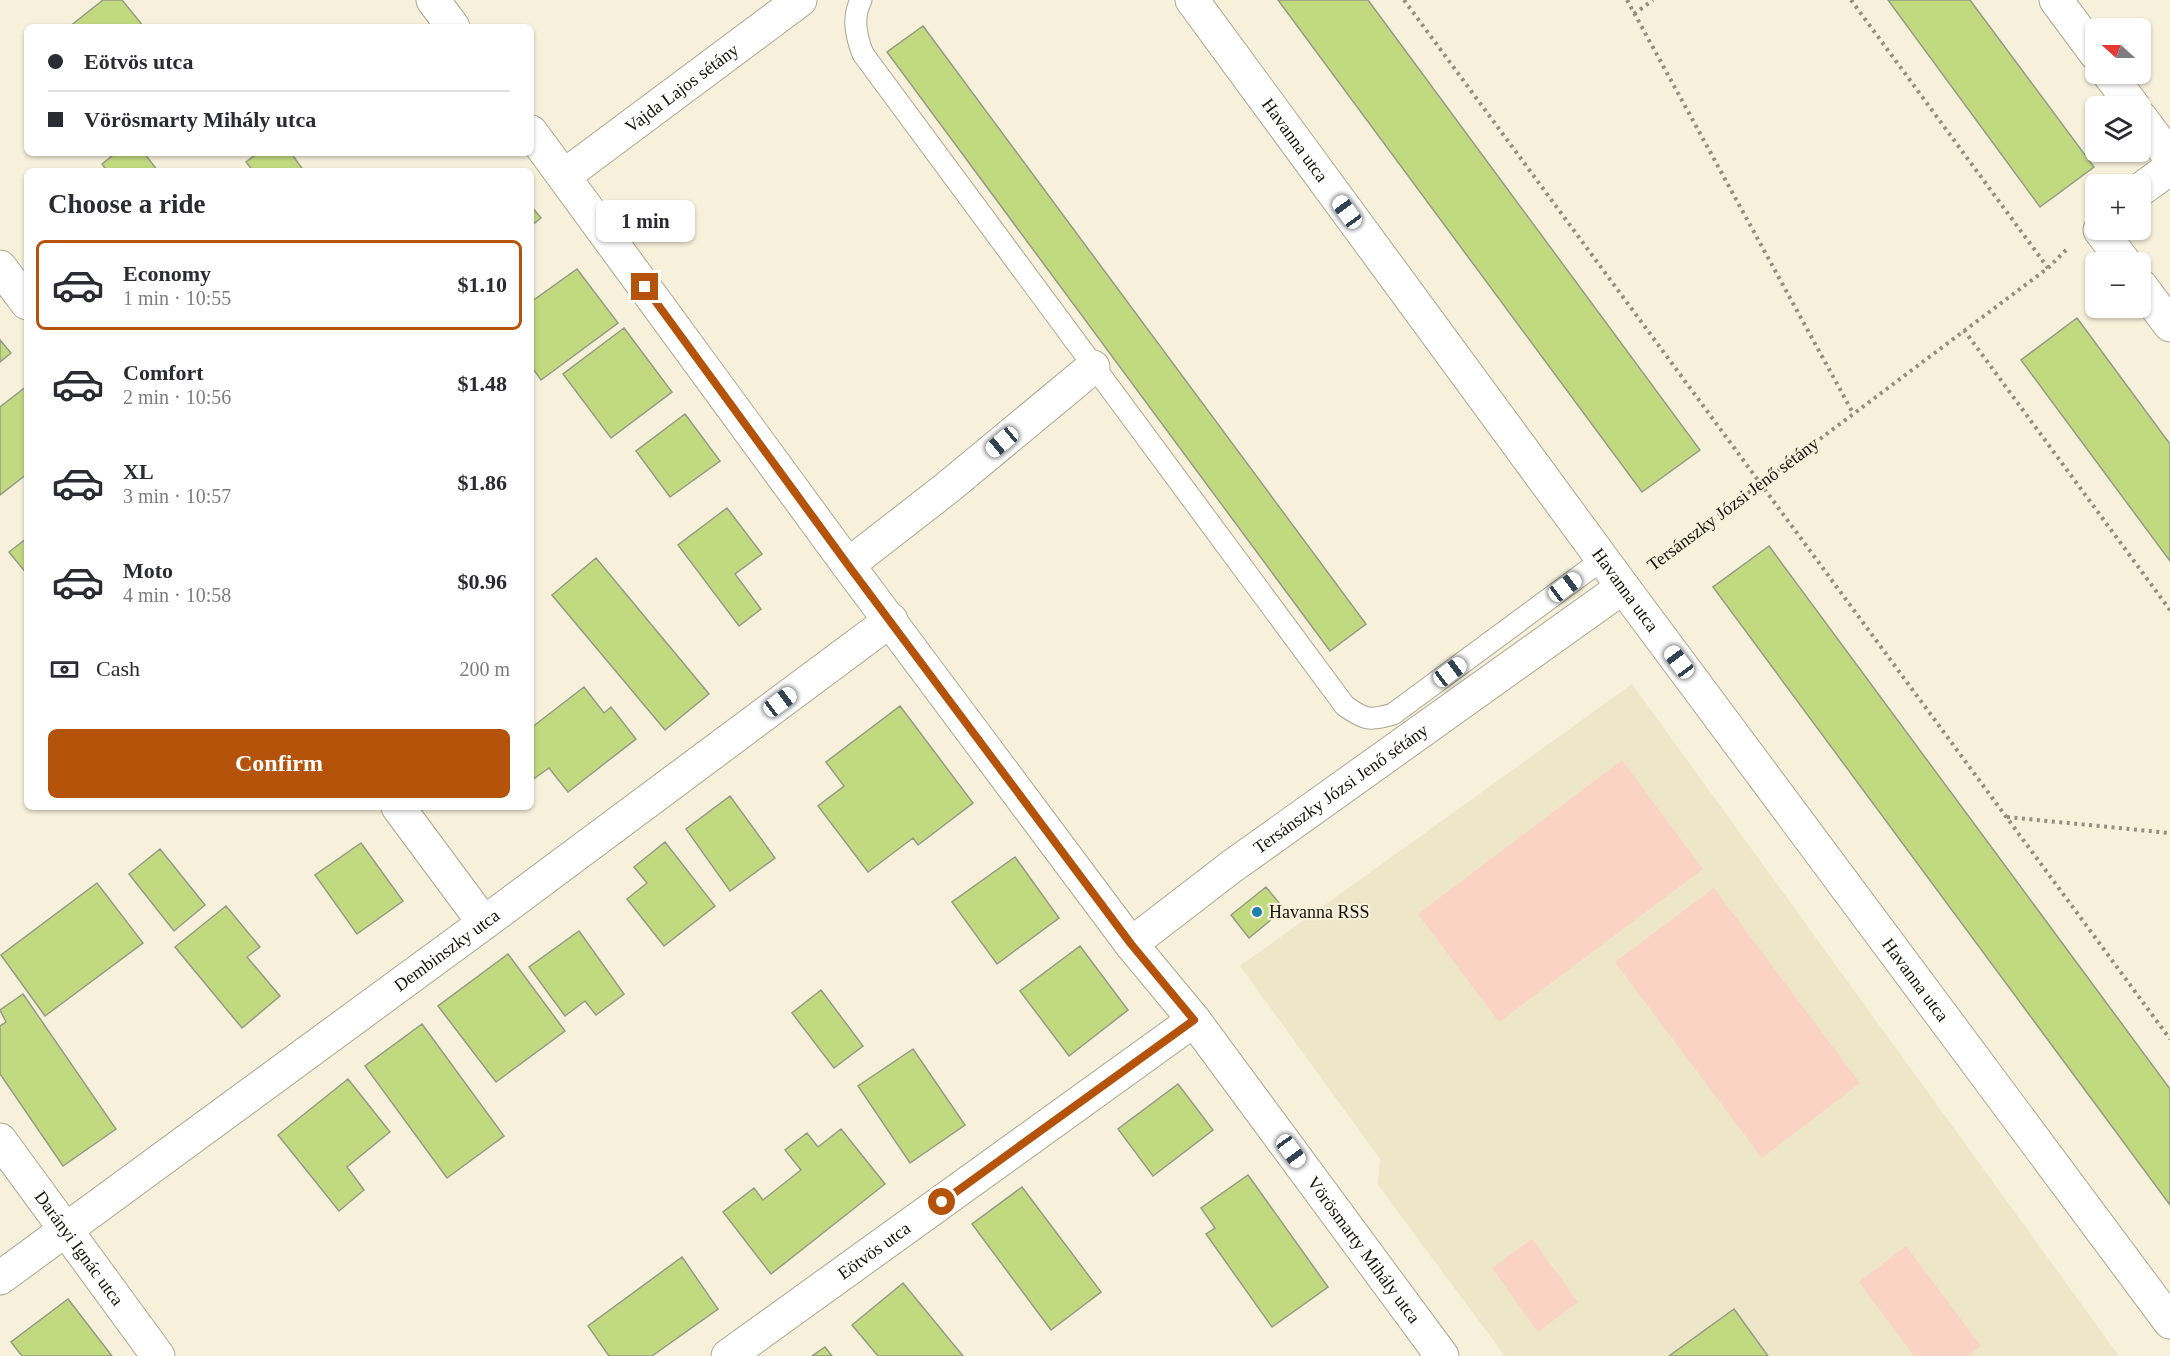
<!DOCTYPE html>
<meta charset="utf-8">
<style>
body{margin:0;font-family:Georgia,serif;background:#f2f2f3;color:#2b2b33;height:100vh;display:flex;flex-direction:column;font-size:22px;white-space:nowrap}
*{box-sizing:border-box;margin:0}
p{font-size:20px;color:#7c7c81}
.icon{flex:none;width:33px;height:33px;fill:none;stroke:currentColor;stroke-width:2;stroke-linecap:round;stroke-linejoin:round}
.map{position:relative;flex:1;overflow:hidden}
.drawer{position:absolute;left:24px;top:168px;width:510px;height:642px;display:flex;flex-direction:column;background:#fff;border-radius:9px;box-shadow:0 2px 4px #0004}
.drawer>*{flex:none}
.hud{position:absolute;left:24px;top:24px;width:510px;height:132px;border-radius:9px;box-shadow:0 2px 4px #0004;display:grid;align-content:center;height:132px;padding:0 24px;background:#fff}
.needle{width:39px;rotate:291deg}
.buttons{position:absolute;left:2085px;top:18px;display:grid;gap:12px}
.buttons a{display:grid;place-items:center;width:66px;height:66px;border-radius:9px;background:#fff;box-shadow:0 2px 4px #0004;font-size:30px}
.end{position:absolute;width:27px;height:27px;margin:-14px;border:8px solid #b45309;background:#fff;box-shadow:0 0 0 3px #fff}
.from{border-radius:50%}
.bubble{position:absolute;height:42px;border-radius:9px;background:#fff;box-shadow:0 2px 4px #0004;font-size:20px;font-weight:700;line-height:42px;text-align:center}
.car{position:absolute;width:18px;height:36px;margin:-18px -9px;border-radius:8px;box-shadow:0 0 4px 2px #0007;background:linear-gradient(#fff 24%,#345 0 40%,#fff 0 76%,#345 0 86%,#fff 0)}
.hud b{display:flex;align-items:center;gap:21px;height:57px;font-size:22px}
.hud b+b{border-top:2px solid #e1e1e2}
.hud i{width:15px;height:15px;background:#2b2b33}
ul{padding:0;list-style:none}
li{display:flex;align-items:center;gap:18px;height:90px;margin:0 12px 9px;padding:0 12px;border:3px solid transparent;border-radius:9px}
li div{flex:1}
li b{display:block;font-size:22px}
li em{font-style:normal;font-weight:700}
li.selected{border-color:#b45309}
li>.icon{width:54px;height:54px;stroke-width:1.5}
h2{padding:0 24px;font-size:27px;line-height:72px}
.pay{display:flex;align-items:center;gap:15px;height:66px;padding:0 24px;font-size:22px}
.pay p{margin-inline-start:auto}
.action{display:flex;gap:12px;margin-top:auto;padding:12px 24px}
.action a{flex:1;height:69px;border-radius:9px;background:#b45309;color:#fff;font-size:24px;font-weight:700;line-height:69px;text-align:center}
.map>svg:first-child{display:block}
.built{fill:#eee6c8}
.green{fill:#fad3c5}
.building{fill:#c1da80;stroke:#949b87;stroke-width:1.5}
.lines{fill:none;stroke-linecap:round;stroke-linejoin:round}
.service-casing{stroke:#aca792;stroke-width:23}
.pedestrian-casing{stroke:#aca792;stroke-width:35}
.minor-casing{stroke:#aca792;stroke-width:35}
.tertiary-casing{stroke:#aca792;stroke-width:35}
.path{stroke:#949080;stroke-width:4;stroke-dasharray:3 4.5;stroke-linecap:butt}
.service{stroke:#fff;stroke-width:21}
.pedestrian{stroke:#fff;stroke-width:33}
.minor{stroke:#fff;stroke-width:33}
.tertiary{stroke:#fff;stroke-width:33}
.route{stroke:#b45309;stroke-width:8}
.poi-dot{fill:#1c82ac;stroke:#f7f1db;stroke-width:2}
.labels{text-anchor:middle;stroke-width:4.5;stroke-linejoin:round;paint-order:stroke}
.street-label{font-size:18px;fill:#15130b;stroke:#f7f1db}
.poi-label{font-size:18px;fill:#15130b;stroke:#f7f1db;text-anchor:start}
</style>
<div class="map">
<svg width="2170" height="1356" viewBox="0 0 2170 1356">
<rect width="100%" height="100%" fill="#f7f1db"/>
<path class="built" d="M1632 684 2119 1356H1505L1378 1185 1380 1159 1240 966Z"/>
<path class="green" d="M1622 760 1703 869 1499 1022 1418 914Z
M1714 888 1860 1083 1762 1158 1615 962Z
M1532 1239 1578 1302 1538 1332 1492 1268Z
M1906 1246 1981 1346 1968 1356H1914L1859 1282Z"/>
<path class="building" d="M103 0H122L144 27H69Z
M1278 0H1368L1700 450 1642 492Z
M1888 0H1970L2094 167 2040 207Z
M923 26 1366 624 1330 651 887 52Z
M116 153H144L158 171H107L102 164Z
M258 153H291L304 171H253L246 162Z
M531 206 541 218 531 226Z
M577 269 618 323 541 380 531 366V302Z
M2077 318 2170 444V561L2021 360Z
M624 328 672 392 611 438 563 374Z
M0 340 11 353 0 362Z
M27 386V474L0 495V407Z
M685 414 720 461 670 497 636 451Z
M727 508 762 554 735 574 761 609 739 626 678 545Z
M27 538V574L9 552Z
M1769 546 2170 1089V1205L1713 587Z
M596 558 709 694 665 730 552 595Z
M584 687 604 713 611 707 636 739 568 792 549 768 532 780 531 728Z
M900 706 973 803 918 845 913 838 868 872 818 806 844 786 826 762Z
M730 796 775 858 730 891 686 829Z
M665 842 715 906 664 946 627 899 647 883 634 867Z
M361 843 403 901 357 934 315 875Z
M160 849 205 905 174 931 129 874Z
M1015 857 1059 918 997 964 952 902Z
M97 883 143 943 45 1016 1 955Z
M1266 887 1284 909 1249 938 1231 915Z
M226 906 260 947 247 957 280 996 242 1028 175 947Z
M579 931 624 994 596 1015 585 1001 565 1016 529 967Z
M1080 946 1128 1010 1069 1056 1020 991Z
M508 954 565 1031 496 1082 438 1006Z
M821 990 863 1046 834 1068 792 1013Z
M23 994 116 1129 63 1166 0 1074V1026L6 1022 0 1010Z
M422 1024 504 1136 447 1178 365 1066Z
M913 1049 965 1125 910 1163 858 1086Z
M348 1079 390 1132 347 1167 364 1190 339 1211 278 1135Z
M1178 1084 1213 1130 1153 1176 1118 1129Z
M841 1129 885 1184 771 1274 723 1212 754 1188 763 1200 801 1170 785 1150 807 1133 818 1147Z
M1248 1175 1328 1287 1272 1327 1206 1234 1215 1228 1201 1208Z
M1022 1187 1101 1292 1051 1330 972 1224Z
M682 1257 718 1309 652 1356H609L588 1326Z
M903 1283 963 1356H878L852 1325Z
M68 1299 112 1356H22L11 1342Z
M1734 1309 1768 1356H1669Z
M825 1347 832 1356H812Z"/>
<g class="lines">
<g class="service-casing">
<path id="service" d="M861 0C852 18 856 36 863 54L1345 706C1365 720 1370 721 1393 714L1603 559"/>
</g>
<g class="pedestrian-casing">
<g id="pedestrian">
<path id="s1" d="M564 176 800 0"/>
<path id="s2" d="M1131 944 1231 867 1623 587"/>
</g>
</g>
<g class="minor-casing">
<g id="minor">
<path d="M433 0 453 27"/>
<path id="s3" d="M1192 0 1623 587 2170 1322"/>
<path d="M2056 0 2096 54"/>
<path d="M2109 74 2133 106"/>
<path d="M2140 117 2170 157"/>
<path id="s4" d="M531 132 848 565 1131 944 1194 1020 1442 1356"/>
<path d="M2140 190 2170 168"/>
<path d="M2100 230 2124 262"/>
<path d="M0 267 27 303"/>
<path d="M2140 285 2170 325"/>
<path d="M848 565 947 488 1093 367"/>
<path d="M398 807 484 923"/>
<path id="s5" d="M0 1278 484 923 891 620"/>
<path id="s6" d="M728 1356 1194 1020"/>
</g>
</g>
<g class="tertiary-casing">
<g id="tertiary">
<path id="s7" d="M0 1140 158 1356"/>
</g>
</g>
<path class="path" d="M1404 0 2170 1039
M1627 0 1853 413
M1851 0 2048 268
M1634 14 1653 0
M1964 330 2170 610
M1652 565 2048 268 2068 248
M2007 817 2170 833"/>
<use href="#service" class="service"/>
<use href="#pedestrian" class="pedestrian"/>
<use href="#minor" class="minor"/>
<use href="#tertiary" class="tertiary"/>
</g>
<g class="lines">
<path class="route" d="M645 287 848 565 1131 944 1194 1020 942 1202"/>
</g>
<circle class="poi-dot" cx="1257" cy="912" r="6"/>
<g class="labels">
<g class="street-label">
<text dy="6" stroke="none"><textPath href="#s1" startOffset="147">Vajda Lajos sétány</textPath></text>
<text dy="6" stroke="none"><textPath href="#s3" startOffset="174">Havanna utca</textPath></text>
<text transform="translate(1733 504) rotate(-37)" y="6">Tersánszky Józsi Jenő sétány</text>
<text dy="6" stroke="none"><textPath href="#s3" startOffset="732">Havanna utca</textPath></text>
<text dy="6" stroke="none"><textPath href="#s2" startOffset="261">Tersánszky Józsi Jenő sétány</textPath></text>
<text dy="6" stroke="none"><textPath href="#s5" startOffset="554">Dembinszky utca</textPath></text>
<text dy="6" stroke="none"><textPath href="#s3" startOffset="1218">Havanna utca</textPath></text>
<text dy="6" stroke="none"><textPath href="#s7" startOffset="134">Darányi Ignác utca</textPath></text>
<text dy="6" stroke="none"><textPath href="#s4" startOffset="1394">Vörösmarty Mihály utca</textPath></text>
<text dy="6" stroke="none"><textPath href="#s6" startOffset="180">Eötvös utca</textPath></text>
</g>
<g class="poi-label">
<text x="1269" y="918">Havanna RSS</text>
</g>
</g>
</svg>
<div class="buttons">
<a><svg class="needle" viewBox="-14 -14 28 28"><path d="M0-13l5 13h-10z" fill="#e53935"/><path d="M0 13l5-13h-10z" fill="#7c7c81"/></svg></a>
<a><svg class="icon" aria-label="layers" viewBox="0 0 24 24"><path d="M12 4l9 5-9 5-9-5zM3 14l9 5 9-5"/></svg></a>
<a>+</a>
<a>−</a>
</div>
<i class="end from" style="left:942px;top:1202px"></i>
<i class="end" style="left:645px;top:287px"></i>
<div class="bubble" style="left:596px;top:200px;width:99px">1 min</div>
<i class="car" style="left:1347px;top:212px;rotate:324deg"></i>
<i class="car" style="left:1002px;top:442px;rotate:230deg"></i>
<i class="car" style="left:1565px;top:587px;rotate:53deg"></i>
<i class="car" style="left:1679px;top:662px;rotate:323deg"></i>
<i class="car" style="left:1450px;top:672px;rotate:53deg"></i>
<i class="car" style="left:780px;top:702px;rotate:53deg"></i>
<i class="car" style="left:1291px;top:1151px;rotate:144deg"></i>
<div class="hud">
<b><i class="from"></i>Eötvös utca</b>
<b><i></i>Vörösmarty Mihály utca</b>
</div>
<section class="drawer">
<h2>Choose a ride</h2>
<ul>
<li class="selected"><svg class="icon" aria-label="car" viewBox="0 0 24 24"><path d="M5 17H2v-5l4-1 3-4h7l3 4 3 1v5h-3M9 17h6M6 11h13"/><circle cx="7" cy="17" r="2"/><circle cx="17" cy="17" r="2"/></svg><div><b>Economy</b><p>1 min · 10:55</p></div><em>$1.10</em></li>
<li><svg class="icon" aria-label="car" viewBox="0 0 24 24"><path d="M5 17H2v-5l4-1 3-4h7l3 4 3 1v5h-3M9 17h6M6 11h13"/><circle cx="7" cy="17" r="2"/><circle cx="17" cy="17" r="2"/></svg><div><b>Comfort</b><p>2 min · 10:56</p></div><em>$1.48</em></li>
<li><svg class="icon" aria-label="car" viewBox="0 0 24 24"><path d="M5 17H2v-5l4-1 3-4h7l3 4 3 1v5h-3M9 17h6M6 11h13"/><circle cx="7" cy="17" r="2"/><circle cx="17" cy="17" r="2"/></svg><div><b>XL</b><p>3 min · 10:57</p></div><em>$1.86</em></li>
<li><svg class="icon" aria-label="car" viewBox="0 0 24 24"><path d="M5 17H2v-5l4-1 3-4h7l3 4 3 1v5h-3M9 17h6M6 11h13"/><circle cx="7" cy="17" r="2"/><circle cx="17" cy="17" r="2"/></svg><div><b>Moto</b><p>4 min · 10:58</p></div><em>$0.96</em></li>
</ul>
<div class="pay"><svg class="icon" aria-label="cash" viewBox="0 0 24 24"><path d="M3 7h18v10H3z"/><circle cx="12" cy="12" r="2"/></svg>Cash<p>200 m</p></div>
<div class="action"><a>Confirm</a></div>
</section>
</div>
